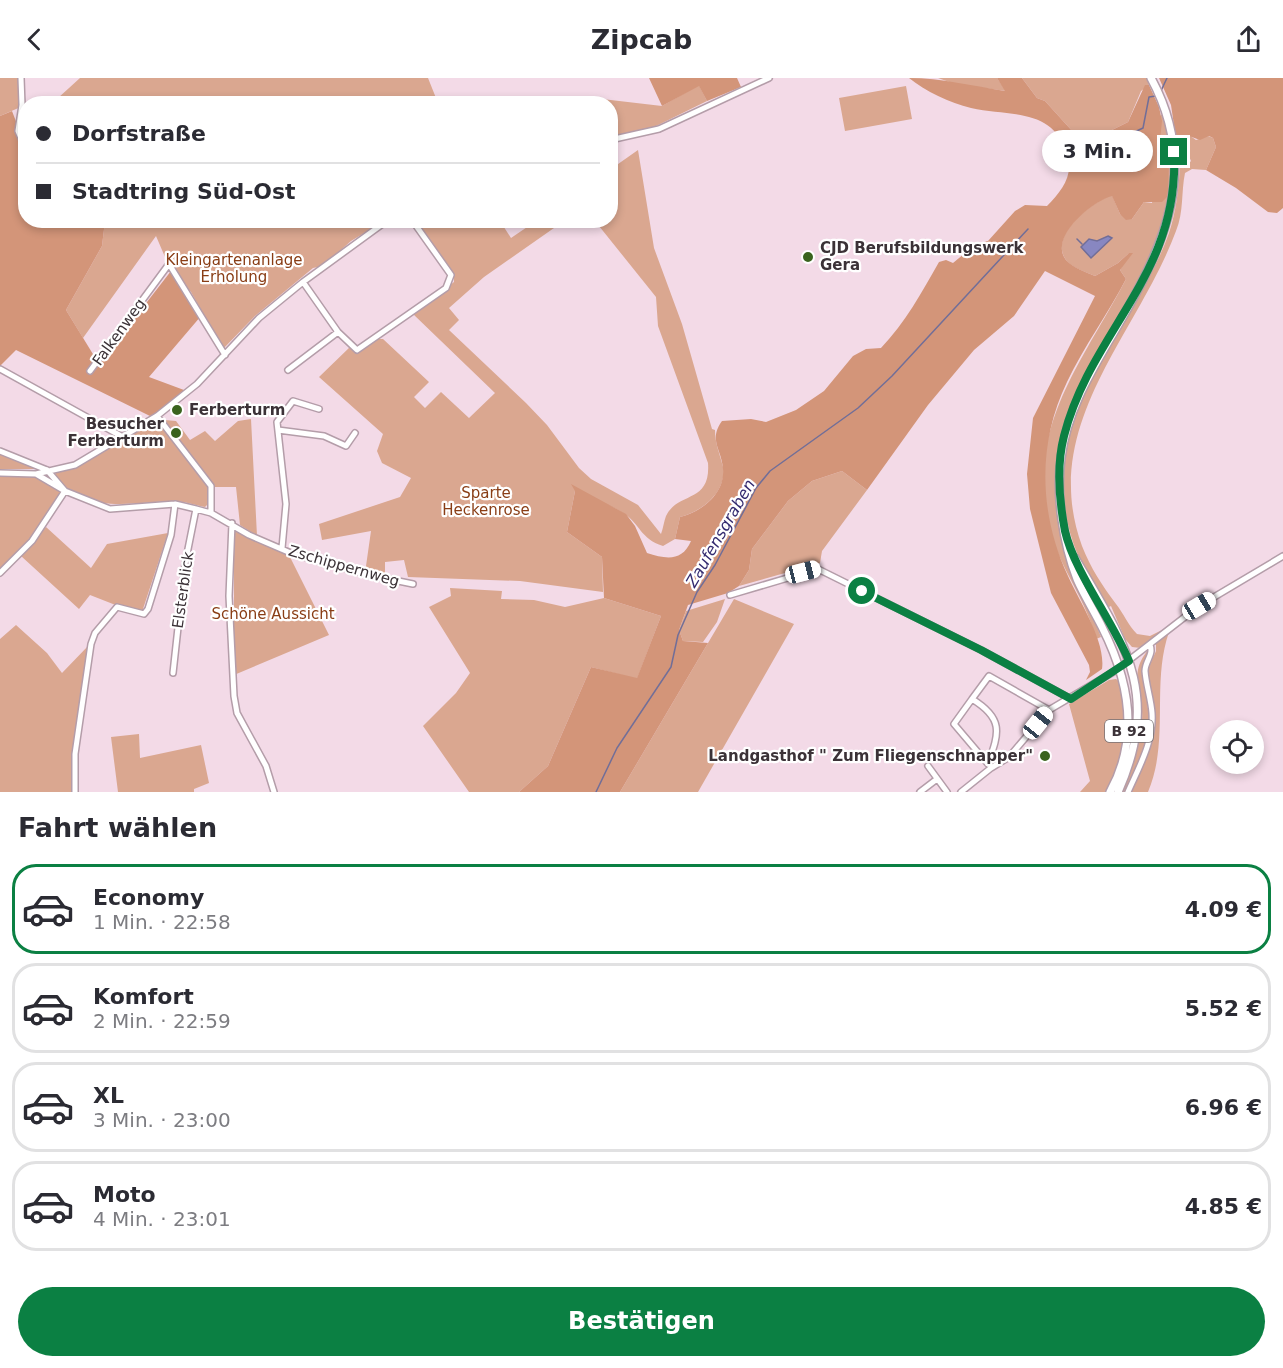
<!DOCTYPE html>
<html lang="de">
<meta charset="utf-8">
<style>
body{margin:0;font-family:"DejaVu Sans",sans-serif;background:#f7f7f7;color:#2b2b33;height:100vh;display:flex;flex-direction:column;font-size:22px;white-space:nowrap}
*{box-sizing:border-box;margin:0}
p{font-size:20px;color:#7c7c81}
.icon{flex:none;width:33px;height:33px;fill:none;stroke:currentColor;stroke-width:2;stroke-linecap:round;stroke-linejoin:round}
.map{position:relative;height:714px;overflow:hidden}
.panel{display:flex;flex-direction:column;background:#fff;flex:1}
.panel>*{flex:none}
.banner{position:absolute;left:18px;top:18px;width:600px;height:132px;border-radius:24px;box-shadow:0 3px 9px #0003;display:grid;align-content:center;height:132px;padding:0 18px;background:#fff}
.tools{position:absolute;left:1210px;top:642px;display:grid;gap:12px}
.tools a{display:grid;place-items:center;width:54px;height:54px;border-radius:50%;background:#fff;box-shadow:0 3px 9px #0003;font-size:30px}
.end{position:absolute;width:27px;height:27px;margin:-14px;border:8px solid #0b8043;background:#fff;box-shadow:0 0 0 3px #fff}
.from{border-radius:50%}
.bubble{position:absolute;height:42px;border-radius:21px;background:#fff;box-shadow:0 3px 9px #0003;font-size:20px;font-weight:700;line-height:42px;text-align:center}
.car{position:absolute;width:18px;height:36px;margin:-18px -9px;border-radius:8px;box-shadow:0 0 4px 2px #0007;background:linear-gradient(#fff 24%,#345 0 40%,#fff 0 76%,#345 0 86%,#fff 0)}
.banner b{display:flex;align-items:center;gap:21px;height:57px;font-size:22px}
.banner b+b{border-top:2px solid #e1e1e2}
.banner i{width:15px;height:15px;background:#2b2b33}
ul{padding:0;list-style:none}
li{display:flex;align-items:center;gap:18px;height:90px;margin:0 12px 9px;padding:0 6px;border:3px solid #e1e1e2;border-radius:24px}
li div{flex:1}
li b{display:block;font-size:22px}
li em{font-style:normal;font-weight:700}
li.selected{border-color:#0b8043}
li>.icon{width:54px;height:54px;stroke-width:1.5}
h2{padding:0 18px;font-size:27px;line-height:72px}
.primary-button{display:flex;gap:12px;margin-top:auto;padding:12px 18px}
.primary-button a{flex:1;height:69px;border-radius:36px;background:#0b8043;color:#fff;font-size:24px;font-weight:700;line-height:69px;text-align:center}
header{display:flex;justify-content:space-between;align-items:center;height:78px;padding:0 18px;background:#fff;font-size:27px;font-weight:700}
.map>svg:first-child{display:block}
.green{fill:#daa790}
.forest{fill:#d39579}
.water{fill:#8887c1;stroke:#716e98;stroke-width:1.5}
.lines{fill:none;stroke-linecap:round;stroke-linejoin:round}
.stream{stroke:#716e98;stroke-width:1.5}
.minor-casing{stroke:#b49da9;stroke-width:8}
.major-casing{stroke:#b49da9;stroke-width:10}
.minor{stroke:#fff;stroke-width:5}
.major{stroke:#fff;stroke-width:7}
.route{stroke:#0b8043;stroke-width:8}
.poi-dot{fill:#3a631e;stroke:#fff;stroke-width:2}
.labels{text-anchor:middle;stroke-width:4.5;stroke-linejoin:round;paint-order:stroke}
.shield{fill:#fff;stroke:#767073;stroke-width:1.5}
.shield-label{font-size:14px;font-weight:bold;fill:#3b3237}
.poi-label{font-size:15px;font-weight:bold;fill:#3b3237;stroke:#fff;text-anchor:start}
.park-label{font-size:15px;fill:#893d15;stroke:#fff}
.street-label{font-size:15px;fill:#3b3237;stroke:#fff}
.water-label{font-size:16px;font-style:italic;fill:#342b70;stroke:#fff}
</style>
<header><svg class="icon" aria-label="back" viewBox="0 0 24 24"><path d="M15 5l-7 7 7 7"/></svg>Zipcab<svg class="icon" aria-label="share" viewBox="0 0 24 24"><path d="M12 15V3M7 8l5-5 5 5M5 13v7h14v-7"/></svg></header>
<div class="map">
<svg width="1283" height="714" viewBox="0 0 1283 714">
<rect width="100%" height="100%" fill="#f3dae7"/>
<path class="green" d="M0 0H19L23 28 0 38Z
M80 0H428L438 25H60L58 20Z
M938 0H997L1006 13 955 6Z
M1022 0H1147L1149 7 1141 13 1128 44 1084 66 1045 23 1037 20Z
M699 7 707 23 650 51 611 60 610 26H575L602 21 662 28Z
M906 8 912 41 845 53 839 20Z
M1161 37H1163C1206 189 1050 273 1056 416 1058 466 1084 513 1101 559L1096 561C1087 524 1062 493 1051 456 1022 352 1082 286 1126 201L1120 192 1129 175 1118 185 1095 198C1086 194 1072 190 1066 182 1048 157 1092 124 1112 117L1120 136 1132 141 1144 124 1152 125Z
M1189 57 1196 62 1208 58 1213 60 1216 69 1206 92 1192 91 1185 95C1181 114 1184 134 1176 153 1137 258 1038 347 1082 468 1091 491 1102 507 1116 526 1124 536 1128 547 1137 556L1150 558 1166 550 1141 570 1132 569 1125 561 1111 528 1109 529C1045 447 1054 366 1102 279 1125 238 1153 200 1169 155 1176 134 1179 110 1180 88L1184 91 1191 83 1188 76Z
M638 72 654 170 682 246 712 351 715 352C715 366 720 376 723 389 727 414 701 434 680 439L675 461 663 468C640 461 640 445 623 435 609 426 591 420 575 413L567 454 602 479 603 514 520 503 408 499 404 482 385 484V498L365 495 371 453 322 462 319 446 400 419 411 400 382 385 377 373 383 356 319 299 350 269 355 275 378 261H383L429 304 414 319 425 330 441 314 469 340 495 315 413 236 454 204V198L415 143H500L511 160 536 143H564L484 199 449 230 459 242 449 252 526 325 547 347 579 390 591 401 638 427 661 456C663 451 664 443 666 438 678 413 711 426 708 385L658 248 656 219 595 143 610 142 611 91Z
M105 143H384L351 163 323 188 313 190 255 238 223 271 191 214 171 193 156 158 83 260 66 232 102 168Z
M154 341 176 343 190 362 205 353 215 363 238 343 251 341 257 458 240 447 236 409H208L210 424 205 429C195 427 183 423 173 423 135 424 81 437 55 399L56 393 77 389Z
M0 376 39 391H0Z
M842 393 867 412 822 473 820 485 739 508 749 492 752 471 788 423 812 403Z
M0 397 35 398 63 414 29 462 0 491Z
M46 449 91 490 107 466 168 455 141 537 90 517 79 531 21 478Z
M234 453 289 477 329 557 234 597Z
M450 510 502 513 501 521 534 522 565 529 604 520 661 538 637 601 591 589 548 688 519 714H469L423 648 456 615 470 595 429 529 451 518Z
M725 521 717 544 703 564 683 563 679 552 686 533Z
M734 521 794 546 698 714H620Z
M16 547 47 575 62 595 89 567 72 697 75 714H0V561Z
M1169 554C1151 606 1170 662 1148 714H1130L1151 665 1148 591 1156 573V565Z
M1148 572 1143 591 1150 647 1145 668 1125 714H1121C1132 691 1140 667 1142 642 1144 612 1127 598 1148 572Z
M1116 601 1120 604C1128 644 1126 677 1106 714H1080L1090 703 1069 626 1109 602Z
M139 656 140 680 201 667 209 705 194 711V714H118L111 659Z"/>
<path class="forest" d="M649 0H737L741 9 707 23 699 8 662 28Z
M909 0C941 0 973 8 1005 13L997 0H1022L1037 20 1045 23 1084 66 1128 44 1145 7H1149L1159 29 1162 43 1160 62 1169 84 1168 118 1162 124H1144L1132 141 1126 142 1120 136 1112 118C1093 123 1048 159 1066 182 1073 190 1086 194 1095 198L1118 185 1129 175H1133L1120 192 1126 201C1108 236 1084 268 1067 304 1037 366 1039 436 1068 498 1079 523 1106 563 1102 591L1086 602 1090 594 1089 587 1051 515 1030 431 1027 396 1033 340 1095 218 1045 193 1014 238 974 272 928 327 867 412 842 393 812 403 788 423 752 471 749 492 739 508 728 515 688 527 679 552 683 563 708 565 620 714H519L548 688 591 589 637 600 661 538 604 520 602 479 567 454 575 413 571 406 626 436 635 448 647 475C666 481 682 484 691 463L675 461 680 439C701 434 725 416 723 391 722 372 708 362 722 343L751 341 766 344 796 332 824 313 853 278 866 271 881 270C905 245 922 214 939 184L946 182 953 185 976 166 988 163 1015 133 1025 127 1047 128C1060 115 1073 99 1068 80 1055 29 1012 39 971 30 950 25 925 13 909 0Z
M1159 0H1283V130L1277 135 1268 134 1236 110 1206 92 1216 69 1213 60 1209 58 1200 62 1189 58 1188 76 1190 87 1184 91 1180 88 1171 27Z
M12 33 25 67 26 142 105 143 102 168 66 232 99 286 171 193 201 238 149 299 184 312 159 335 150 338 16 272 0 288V38Z"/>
<path class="water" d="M1108 158 1112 160 1091 180 1081 169 1089 161 1097 163Z"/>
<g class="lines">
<path class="stream" d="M1160 15 1167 0
M1090 87 1100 76 1118 69 1124 59 1143 50 1149 19 1156 18
M1077 161 1082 166
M596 714 617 670 671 589 678 557 697 514 715 487 756 410 770 393 858 330 892 298 1028 151"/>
<g class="minor-casing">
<path id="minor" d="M21 0 22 27 18 53 26 72
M610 62 659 51 769 0
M303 204 338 254 357 272 446 210 451 197 412 142
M0 291 121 358
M288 292 338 254
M90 293 169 186 225 277
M157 338 211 408V435
M278 352 324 358 346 368 355 355
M0 373 47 392
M47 392 65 413 110 431 175 426 196 431 211 435 249 457 293 476 369 497 413 506
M0 395 36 396 75 387 157 338 197 306 259 240 303 204 388 142
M232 445 229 518 234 618 237 635 266 688 274 714
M282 470 286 426 277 344 293 323 319 331
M0 495 32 463 65 413 36 396
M730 517 818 491 981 572 1071 621
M173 595 185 486 196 431
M972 621 954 646 988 686
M988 685C1000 654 1003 640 972 621L989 598 1049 632
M928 688 947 714
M75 714V676L91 566 95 555 117 529 144 536 148 531 171 457 175 426
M920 714 937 701
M961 714 991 690 1009 679 1049 632 1115 593 1199 528 1283 478
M1128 714C1139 689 1154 663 1152 635 1151 621 1146 607 1145 593 1145 583 1154 577 1150 567"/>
</g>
<g class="major-casing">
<path id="major" d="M1075 480C1124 564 1162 615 1118 714
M1110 714C1140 660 1129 602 1102 549 1094 533 1084 517 1077 501 1063 465 1056 417 1061 380 1067 330 1094 289 1118 247 1165 167 1200 90 1151 0"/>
</g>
<use href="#minor" class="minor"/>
<use href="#major" class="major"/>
</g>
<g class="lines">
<path class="route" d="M862 513 981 572 1071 621 1129 583C1112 542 1074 493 1065 453 1059 422 1056 389 1064 358 1091 252 1180 197 1174 74"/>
</g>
<g class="poi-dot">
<circle cx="808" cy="179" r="6"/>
<circle cx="177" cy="332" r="6"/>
<circle cx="176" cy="355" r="6"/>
<circle cx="1045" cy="678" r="6"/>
</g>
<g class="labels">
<rect class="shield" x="1105" y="642" width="48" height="22" rx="4.5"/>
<g class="shield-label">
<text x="1129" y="658">B 92</text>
</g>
<g class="poi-label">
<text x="820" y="175">CJD Berufsbildungswerk<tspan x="820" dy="17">Gera</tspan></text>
<text x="189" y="337">Ferberturm</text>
<text x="164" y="351" text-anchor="end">Besucher<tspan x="164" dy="17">Ferberturm</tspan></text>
<text x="1033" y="683" text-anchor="end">Landgasthof " Zum Fliegenschnapper"</text>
</g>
<g class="park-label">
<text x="234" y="187">Kleingartenanlage<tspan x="234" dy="17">Erholung</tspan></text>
<text x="486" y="420">Sparte<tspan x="486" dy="17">Heckenrose</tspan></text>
<text x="273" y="541">Schöne Aussicht</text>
</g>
<g class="street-label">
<text transform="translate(119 254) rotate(-54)" y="5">Falkenweg</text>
<text transform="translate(344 488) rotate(16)" y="5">Zschippernweg</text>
<text transform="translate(183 512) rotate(-82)" y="5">Elsterblick</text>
</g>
<g class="water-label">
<text transform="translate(720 455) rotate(-60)" y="6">Zaufensgraben</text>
</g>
</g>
</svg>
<div class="tools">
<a><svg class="icon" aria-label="locate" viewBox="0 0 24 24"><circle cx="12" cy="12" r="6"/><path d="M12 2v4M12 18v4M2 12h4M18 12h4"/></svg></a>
</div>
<i class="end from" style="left:862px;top:513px"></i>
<i class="end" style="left:1174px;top:74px"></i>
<div class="bubble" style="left:1042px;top:52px;width:111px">3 Min.</div>
<i class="car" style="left:803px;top:494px;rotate:76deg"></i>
<i class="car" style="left:1199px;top:528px;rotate:59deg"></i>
<i class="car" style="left:1038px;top:645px;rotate:39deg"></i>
<div class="banner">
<b><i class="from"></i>Dorfstraße</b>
<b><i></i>Stadtring Süd-Ost</b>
</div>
</div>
<section class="panel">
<h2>Fahrt wählen</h2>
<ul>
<li class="selected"><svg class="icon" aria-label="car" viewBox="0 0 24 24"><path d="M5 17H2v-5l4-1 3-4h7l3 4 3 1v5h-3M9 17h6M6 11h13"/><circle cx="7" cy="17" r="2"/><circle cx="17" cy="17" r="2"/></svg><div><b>Economy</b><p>1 Min. · 22:58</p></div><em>4.09 €</em></li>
<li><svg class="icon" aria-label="car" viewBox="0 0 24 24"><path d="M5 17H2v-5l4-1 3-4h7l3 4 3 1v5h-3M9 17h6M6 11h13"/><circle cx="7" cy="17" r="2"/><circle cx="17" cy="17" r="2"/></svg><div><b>Komfort</b><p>2 Min. · 22:59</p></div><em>5.52 €</em></li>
<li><svg class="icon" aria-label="car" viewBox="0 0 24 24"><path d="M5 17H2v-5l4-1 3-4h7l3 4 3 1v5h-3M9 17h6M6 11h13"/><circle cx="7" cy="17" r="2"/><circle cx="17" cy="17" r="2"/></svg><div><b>XL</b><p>3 Min. · 23:00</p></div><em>6.96 €</em></li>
<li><svg class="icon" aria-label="car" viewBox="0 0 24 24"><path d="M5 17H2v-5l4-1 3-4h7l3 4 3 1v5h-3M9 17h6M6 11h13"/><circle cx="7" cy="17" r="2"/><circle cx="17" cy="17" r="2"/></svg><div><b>Moto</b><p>4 Min. · 23:01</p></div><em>4.85 €</em></li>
</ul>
<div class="primary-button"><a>Bestätigen</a></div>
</section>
